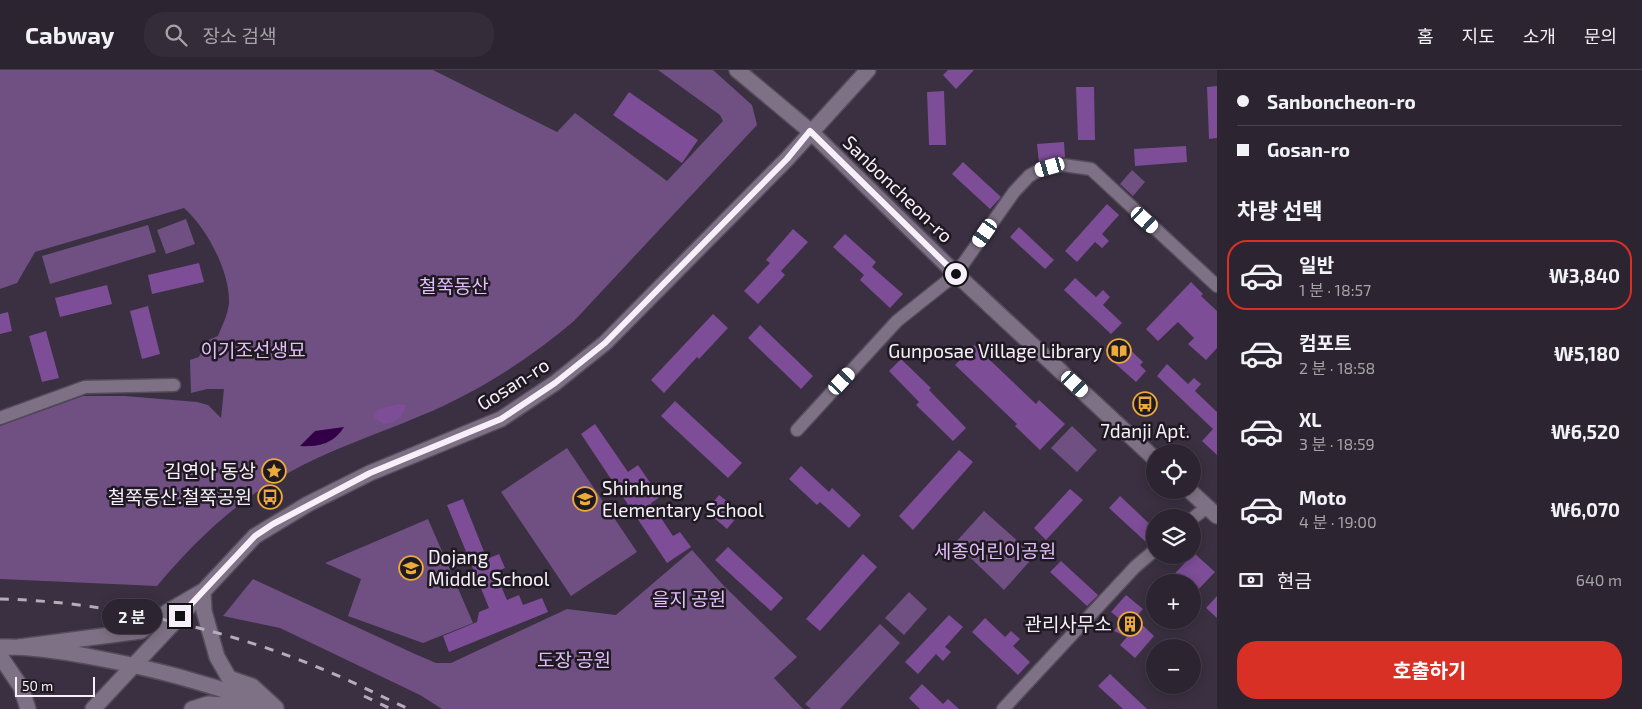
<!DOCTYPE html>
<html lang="ko">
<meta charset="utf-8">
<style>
body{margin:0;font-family:"Exo 2","Noto Sans KR",sans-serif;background:#342c39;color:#f1f3f6;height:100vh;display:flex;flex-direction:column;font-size:19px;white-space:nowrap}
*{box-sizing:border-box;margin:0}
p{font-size:16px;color:#a6a4ab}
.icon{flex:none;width:28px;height:28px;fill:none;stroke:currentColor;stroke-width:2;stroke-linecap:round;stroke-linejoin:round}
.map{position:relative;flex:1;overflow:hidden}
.panel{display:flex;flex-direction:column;background:#2c2431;width:425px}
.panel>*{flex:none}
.hud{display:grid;align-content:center;height:110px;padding:0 20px;background:#2c2431}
.controls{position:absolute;left:1146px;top:374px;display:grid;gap:10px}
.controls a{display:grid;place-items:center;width:55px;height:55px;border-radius:50%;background:#2c2431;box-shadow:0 2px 12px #0003,0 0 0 1px #48414d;font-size:25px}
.scale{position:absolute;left:15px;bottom:12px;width:80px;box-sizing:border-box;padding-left:5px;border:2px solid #f7f0fb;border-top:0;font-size:14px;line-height:18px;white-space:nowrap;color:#f7f0fb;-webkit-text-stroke:4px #1f1a22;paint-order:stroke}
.end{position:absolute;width:22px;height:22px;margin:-11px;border:6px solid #f7f0fb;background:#111;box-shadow:0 0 0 2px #111}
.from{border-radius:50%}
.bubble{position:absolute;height:35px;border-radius:18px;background:#2c2431;box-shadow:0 2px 12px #0003,0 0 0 1px #48414d;font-size:16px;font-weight:700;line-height:35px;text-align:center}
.car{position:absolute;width:15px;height:30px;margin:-15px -8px;border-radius:6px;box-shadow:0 0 4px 1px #0007;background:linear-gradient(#fff 24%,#345 0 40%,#fff 0 76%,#345 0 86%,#fff 0)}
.hud b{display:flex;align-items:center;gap:18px;height:48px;font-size:19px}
.hud b+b{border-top:1px solid #48414d}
.hud i{width:12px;height:12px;background:#f1f3f6}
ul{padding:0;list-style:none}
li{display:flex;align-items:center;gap:15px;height:70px;margin:0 10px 8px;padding:0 10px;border:2px solid transparent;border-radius:20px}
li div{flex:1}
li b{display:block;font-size:19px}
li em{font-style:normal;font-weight:700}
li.selected{border-color:#d93025}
li>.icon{width:45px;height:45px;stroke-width:1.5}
h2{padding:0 20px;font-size:22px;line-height:60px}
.pay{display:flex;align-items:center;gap:12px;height:55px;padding:0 20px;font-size:19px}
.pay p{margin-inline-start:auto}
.cta{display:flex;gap:10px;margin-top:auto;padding:10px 20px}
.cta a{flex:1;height:58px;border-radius:20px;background:#d93025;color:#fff;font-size:20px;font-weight:700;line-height:58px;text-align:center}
header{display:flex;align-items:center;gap:30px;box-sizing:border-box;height:70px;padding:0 25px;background:#2c2431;border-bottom:1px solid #48414d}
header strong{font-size:24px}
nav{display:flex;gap:28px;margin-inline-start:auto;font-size:18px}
.search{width:350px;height:45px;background:#342c39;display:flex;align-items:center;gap:12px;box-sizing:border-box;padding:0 18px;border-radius:20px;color:#a6a4ab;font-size:19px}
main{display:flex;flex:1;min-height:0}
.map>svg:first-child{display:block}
.green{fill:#704f83}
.water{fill:#330048}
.building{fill:#7d4d97}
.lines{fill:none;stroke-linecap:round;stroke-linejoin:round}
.minor-casing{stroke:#544c5a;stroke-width:15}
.tertiary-casing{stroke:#544c5a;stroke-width:18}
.minor{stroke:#7e7185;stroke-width:12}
.tertiary{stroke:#7e7185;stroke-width:15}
.rail{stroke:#b5adba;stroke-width:3;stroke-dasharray:9 9;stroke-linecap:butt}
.route{stroke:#f7f0fb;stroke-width:6}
.labels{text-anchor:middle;stroke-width:5;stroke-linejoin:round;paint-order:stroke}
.street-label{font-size:19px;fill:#f7f0fb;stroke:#1f1a22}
.park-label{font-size:19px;fill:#e4befb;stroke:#1f1a22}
.poi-label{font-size:19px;fill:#f7f0fb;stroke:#1f1a22;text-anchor:end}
</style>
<header>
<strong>Cabway</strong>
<div class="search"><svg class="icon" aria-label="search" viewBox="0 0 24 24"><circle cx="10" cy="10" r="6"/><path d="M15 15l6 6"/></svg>장소 검색</div>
<nav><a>홈</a><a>지도</a><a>소개</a><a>문의</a></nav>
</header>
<main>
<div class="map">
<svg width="1217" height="639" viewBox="0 0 1217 639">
<rect width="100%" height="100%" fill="#3a3041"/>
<path class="green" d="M0 0H433L557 62 575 43 667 111 723 51 720 45 658 0H713L752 35 757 55 574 251C528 290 476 323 420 346 376 365 330 379 288 403 236 431 195 471 157 516L0 509V356L83 326H125L197 332 208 335 221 348 224 319H207L191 323 190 290 199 287 206 271 218 266C222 256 228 244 229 233 230 202 207 158 184 138L35 182 17 213 0 219Z
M1132 100 1145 112 1133 126 1120 114Z
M186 149 195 174 166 184 157 160Z
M148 155 156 182 50 214 42 186Z
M1072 356 1097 380 1077 402 1051 378Z
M567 378 637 482 571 526 501 422Z
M984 441 1028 480 1030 491 1004 520 955 473Z
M428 449 473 553 423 573 348 546 361 509 325 493Z
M692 480 724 516 797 587 774 608 803 639H442L420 625 280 558 223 546 253 509 415 584 436 593H451L567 539 616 545Z
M909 522 927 539 904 565 885 548Z
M880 554 900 573 840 639H811L805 634Z"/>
<path class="water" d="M344 357C333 374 319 377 300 376L315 361Z"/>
<path class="building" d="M948 0H974L956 19 943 5Z
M1217 16V68L1209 69 1207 17Z
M1076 17H1094L1095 70H1078Z
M944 21 946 75H929L927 22Z
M629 22 698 70 682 93 613 45Z
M1064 72 1065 87 1039 92 1037 74Z
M1186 76 1187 92 1135 96 1134 79Z
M963 92 1001 127 990 139 952 104Z
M1107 134 1119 145 1102 164 1109 171 1102 178 1095 172 1077 192 1065 181Z
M1019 157 1054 190 1045 199 1010 167Z
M793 159 808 172 781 201 785 205 758 234 744 221 770 193 766 190Z
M845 164 876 192 872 197 903 224 890 238 860 210 864 205 833 177Z
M199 193 204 212 152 224 148 205Z
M1075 208 1096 227 1103 220 1110 227 1103 235 1122 253 1111 264 1064 220Z
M1191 212 1203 224 1201 226 1217 241V278L1206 290 1188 274 1194 268 1178 252 1158 271 1146 259Z
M107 215 112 234 60 247 55 228Z
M148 236 160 284 142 289 130 241Z
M8 242 12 261 0 264V244Z
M713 244 728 258 699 289 697 287 664 323 651 310Z
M760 255 813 306 801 319 748 268Z
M46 261 59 308 42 312 29 266Z
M1123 273 1143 292 1140 295 1146 301 1136 312 1109 288Z
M974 275 1036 334 1039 330 1065 354 1040 380 1015 356 1017 354 955 295Z
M901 289 931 318 929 320 966 358 953 371 916 335 919 332 889 301Z
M1167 294 1188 314 1194 308 1201 314 1195 321 1217 342V385L1202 371 1213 359 1157 306Z
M675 331 742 393 728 408 661 346Z
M398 334 405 335V340L400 348 392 353 383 354 375 348 374 344 379 339Z
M595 354 628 402 638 395 660 427 651 433 673 466 680 462 691 477 667 493 581 364Z
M959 380 973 392 913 460 899 446Z
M801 396 829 422 832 418 861 445 849 458 820 432 817 435 789 409Z
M1070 419 1083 430 1046 470 1034 458Z
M719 425 741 442 727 459 706 441Z
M1120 426 1155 459V464L1147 473 1109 438Z
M463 429 487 489 499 484 505 498 495 502 507 530 519 525 523 535 542 528 548 542 449 582 443 566 477 552 479 542 489 538 447 435Z
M728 477 783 528 771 541 715 490Z
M1194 483 1215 502 1192 526V512H1167Z
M863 484 877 497 820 561 806 549Z
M1061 491 1098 525 1087 536 1050 502Z
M1126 525 1143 539 1135 548 1154 566 1135 588 1120 575 1127 567 1114 561 1122 551 1111 542Z
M1217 526V548L1206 538Z
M949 545 963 557 945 577 951 582 943 591 936 584 918 604 905 592Z
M985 548 1005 567 1011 561 1020 569 1013 576 1030 592 1018 605 972 562Z
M1110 604 1147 639H1123L1098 616Z
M922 614 943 634 948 629 959 639H920L909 628Z"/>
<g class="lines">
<g class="minor-casing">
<path id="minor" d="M0 348 85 317 174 315
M797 360 897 251 956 204 1014 122 1029 106 1039 100 1063 95 1091 99 1217 216
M1192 449 1207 437
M1003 639 1135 497 1155 480"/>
</g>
<g class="tertiary-casing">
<path id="tertiary" d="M737 0 810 61 956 204 1155 389
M1189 420 1217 446
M0 577C31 576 61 581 92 587 153 598 211 614 269 636
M19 577 141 561 167 542 203 521 204 541 217 587 229 608 252 616 276 638
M0 586 21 617 28 639
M93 639 255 466 308 434 370 403 501 349 555 313 605 273 787 89 868 0
M192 639 208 634 259 637"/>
</g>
<use href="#minor" class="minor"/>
<use href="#tertiary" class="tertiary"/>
<path class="rail" d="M0 529C104 531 233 560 329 602 356 613 382 627 409 639
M364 626 391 639"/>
</g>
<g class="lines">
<path class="route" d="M180 546 255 466 273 454 370 403 501 349 555 313 605 273 787 89 810 61 956 204"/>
</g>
<defs>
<g id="library-ring" transform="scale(1.25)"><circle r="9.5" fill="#1f1a22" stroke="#ebaa39" stroke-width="1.5"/><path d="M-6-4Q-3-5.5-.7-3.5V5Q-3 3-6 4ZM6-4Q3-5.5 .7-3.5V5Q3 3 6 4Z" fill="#ebaa39"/></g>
<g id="bus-ring" transform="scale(1.25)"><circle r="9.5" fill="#1f1a22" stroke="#ebaa39" stroke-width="1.5"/><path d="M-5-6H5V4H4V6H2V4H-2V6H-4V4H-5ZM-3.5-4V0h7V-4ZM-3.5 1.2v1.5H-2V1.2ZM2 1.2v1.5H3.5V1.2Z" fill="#ebaa39"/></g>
<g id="sight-ring" transform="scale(1.25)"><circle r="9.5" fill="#1f1a22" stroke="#ebaa39" stroke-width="1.5"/><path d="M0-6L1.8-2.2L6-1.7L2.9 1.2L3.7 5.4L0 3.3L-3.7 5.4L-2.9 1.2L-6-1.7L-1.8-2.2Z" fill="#ebaa39"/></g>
<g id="school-ring" transform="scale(1.25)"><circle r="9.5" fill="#1f1a22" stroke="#ebaa39" stroke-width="1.5"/><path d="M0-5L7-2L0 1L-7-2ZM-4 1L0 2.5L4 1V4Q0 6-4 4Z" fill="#ebaa39"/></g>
<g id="building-ring" transform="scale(1.25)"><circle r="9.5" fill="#1f1a22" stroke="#ebaa39" stroke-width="1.5"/><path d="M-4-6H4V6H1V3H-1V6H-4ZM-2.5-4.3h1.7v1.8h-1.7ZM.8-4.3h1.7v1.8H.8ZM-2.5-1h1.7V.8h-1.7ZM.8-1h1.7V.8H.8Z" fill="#ebaa39"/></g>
</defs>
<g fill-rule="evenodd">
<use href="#library-ring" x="1119" y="281"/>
<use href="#bus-ring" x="1145" y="334"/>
<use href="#sight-ring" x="274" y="401"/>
<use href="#bus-ring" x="270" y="427"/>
<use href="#school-ring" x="585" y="429"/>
<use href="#school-ring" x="411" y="498"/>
<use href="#building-ring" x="1130" y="554"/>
</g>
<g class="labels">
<g class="street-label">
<text transform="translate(898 119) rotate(44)" y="7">Sanboncheon-ro</text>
<text transform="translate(513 314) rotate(-32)" y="7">Gosan-ro</text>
</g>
<g class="park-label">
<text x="454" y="223">철쭉동산</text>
<text x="253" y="287">이기조선생묘</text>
<text x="995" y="488">세종어린이공원</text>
<text x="689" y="536">을지 공원</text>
<text x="574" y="597">도장 공원</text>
</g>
<g class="poi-label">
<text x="1102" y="288">Gunposae Village Library</text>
<text x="1145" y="368" text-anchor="middle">7danji Apt.</text>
<text x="256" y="408">김연아 동상</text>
<text x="602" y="425" text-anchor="start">Shinhung<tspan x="602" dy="22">Elementary School</tspan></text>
<text x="252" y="434">철쭉동산.철쭉공원</text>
<text x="428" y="494" text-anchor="start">Dojang<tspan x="428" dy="22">Middle School</tspan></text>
<text x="1112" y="561">관리사무소</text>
</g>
</g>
</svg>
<div class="controls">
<a><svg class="icon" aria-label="locate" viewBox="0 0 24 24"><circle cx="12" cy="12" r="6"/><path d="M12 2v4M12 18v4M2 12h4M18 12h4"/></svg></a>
<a><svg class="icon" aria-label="layers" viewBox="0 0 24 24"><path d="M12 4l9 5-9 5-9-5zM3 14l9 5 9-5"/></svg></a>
<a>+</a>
<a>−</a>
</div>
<div class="scale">50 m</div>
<i class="end from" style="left:956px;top:204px"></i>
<i class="end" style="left:180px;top:546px"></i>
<div class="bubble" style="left:102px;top:529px;width:60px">2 분</div>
<i class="car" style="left:1050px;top:97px;rotate:254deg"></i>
<i class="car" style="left:1145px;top:150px;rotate:132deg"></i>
<i class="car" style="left:985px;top:163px;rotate:215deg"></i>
<i class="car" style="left:842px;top:311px;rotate:43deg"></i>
<i class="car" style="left:1075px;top:314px;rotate:133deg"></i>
</div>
<section class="panel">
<div class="hud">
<b><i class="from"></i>Sanboncheon-ro</b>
<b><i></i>Gosan-ro</b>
</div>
<h2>차량 선택</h2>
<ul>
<li class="selected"><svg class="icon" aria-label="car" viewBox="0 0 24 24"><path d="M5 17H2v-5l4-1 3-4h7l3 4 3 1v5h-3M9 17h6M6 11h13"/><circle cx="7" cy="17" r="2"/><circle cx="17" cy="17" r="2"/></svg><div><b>일반</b><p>1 분 · 18:57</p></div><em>₩3,840</em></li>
<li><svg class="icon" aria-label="car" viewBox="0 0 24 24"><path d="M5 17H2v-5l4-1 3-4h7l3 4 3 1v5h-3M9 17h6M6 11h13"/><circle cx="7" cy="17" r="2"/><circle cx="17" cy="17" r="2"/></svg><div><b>컴포트</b><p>2 분 · 18:58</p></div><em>₩5,180</em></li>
<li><svg class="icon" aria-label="car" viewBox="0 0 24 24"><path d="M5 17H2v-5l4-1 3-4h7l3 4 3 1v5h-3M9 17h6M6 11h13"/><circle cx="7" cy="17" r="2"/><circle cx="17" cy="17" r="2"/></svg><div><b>XL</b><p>3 분 · 18:59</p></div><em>₩6,520</em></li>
<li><svg class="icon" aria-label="car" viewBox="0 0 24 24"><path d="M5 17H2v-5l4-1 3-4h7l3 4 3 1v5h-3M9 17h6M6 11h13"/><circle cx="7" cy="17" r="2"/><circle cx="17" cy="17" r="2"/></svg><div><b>Moto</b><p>4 분 · 19:00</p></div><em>₩6,070</em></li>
</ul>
<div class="pay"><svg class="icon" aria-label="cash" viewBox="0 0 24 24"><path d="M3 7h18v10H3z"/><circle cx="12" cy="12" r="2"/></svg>현금<p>640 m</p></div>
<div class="cta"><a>호출하기</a></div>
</section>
</main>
